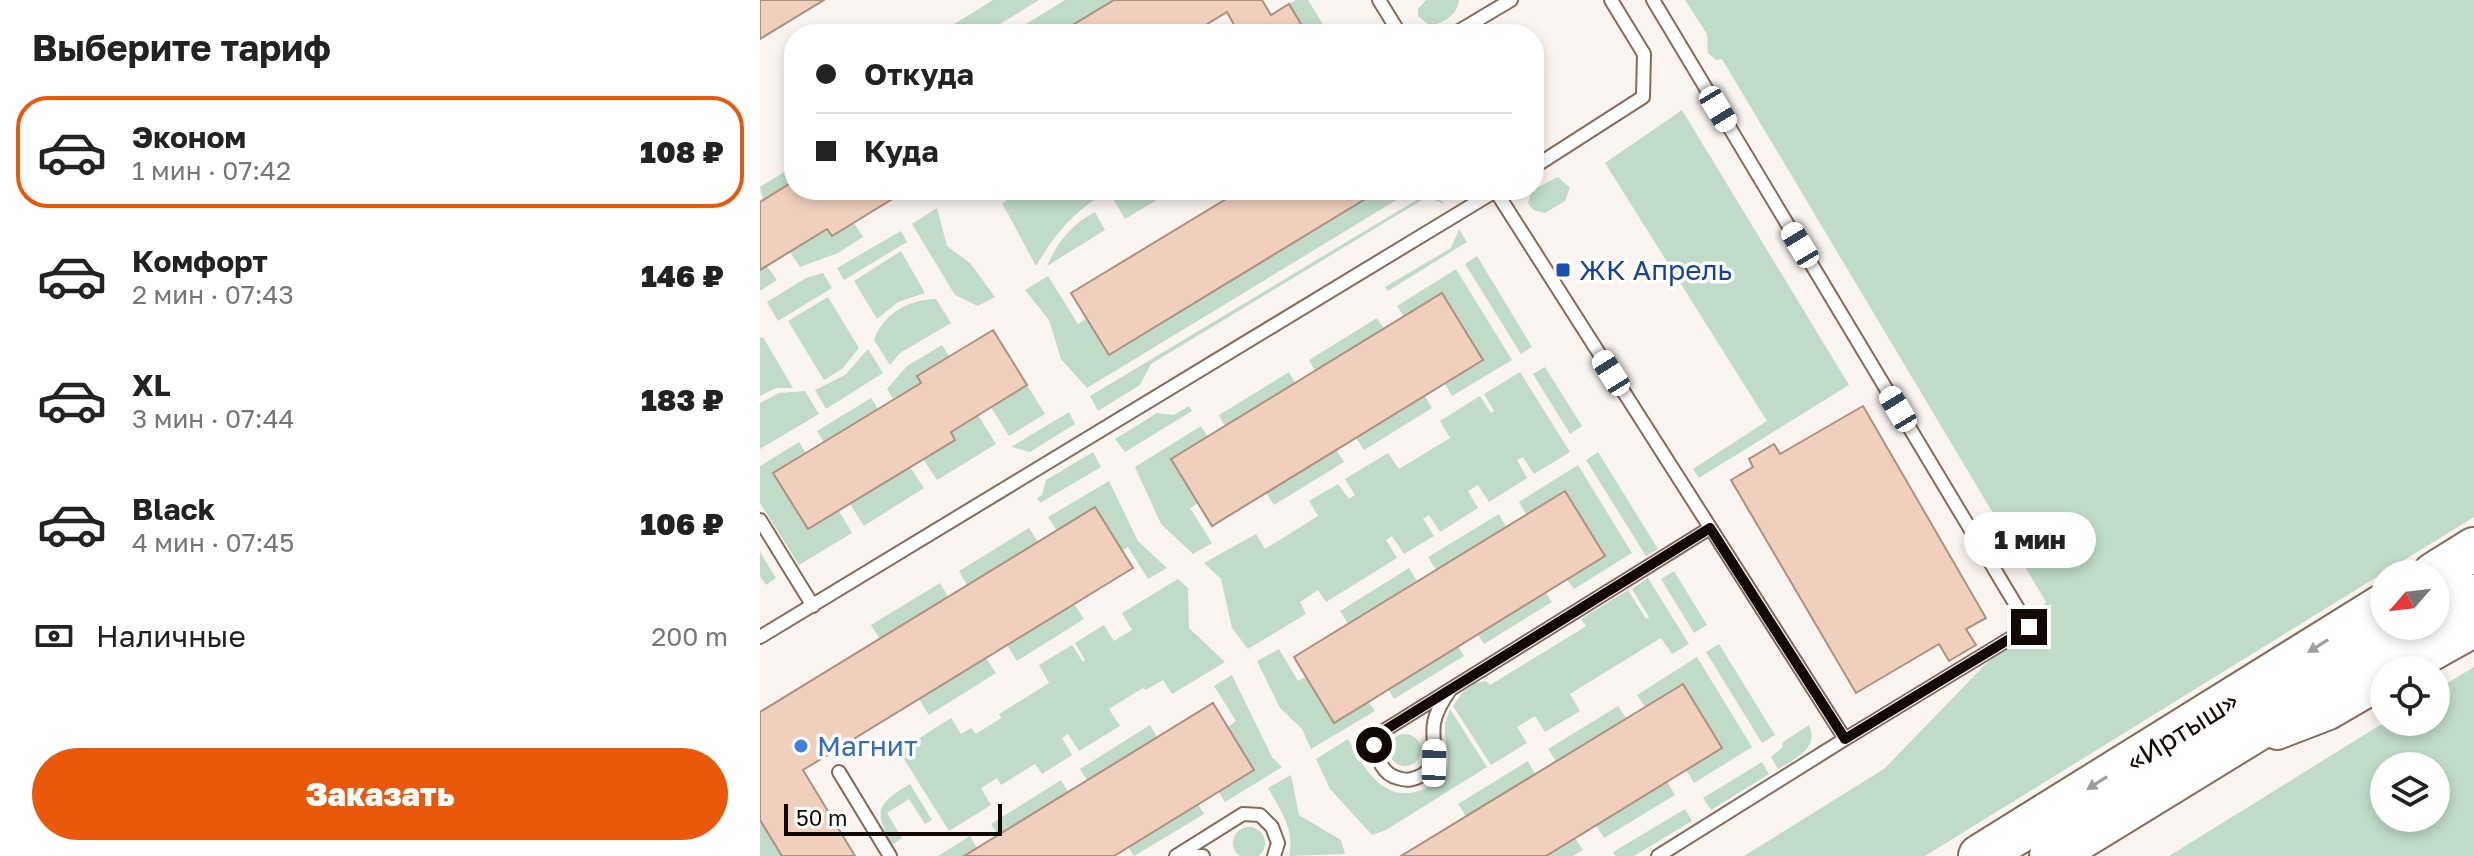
<!DOCTYPE html>
<html lang="ru">
<meta charset="utf-8">
<style>
body{margin:0;font-family:"Golos Text",sans-serif;background:#f6f6f6;color:#222;height:100vh;display:flex;flex-direction:column;font-size:30px;white-space:nowrap}
*{box-sizing:border-box;margin:0}
p{font-size:26px;color:#767676}
.icon{flex:none;width:44px;height:44px;fill:none;stroke:currentColor;stroke-width:2;stroke-linecap:round;stroke-linejoin:round}
.map{position:relative;flex:1;overflow:hidden}
.side{display:flex;flex-direction:column;background:#fff;width:760px}
.side>*{flex:none}
.top-card{position:absolute;left:24px;top:24px;width:760px;height:176px;border-radius:32px;box-shadow:0 4px 12px #0003;display:grid;align-content:center;height:176px;padding:0 32px;background:#fff}
.needle{width:52px;rotate:242deg}
.controls{position:absolute;left:1610px;top:560px;display:grid;gap:16px}
.controls a{display:grid;place-items:center;width:80px;height:80px;border-radius:50%;background:#fff;box-shadow:0 4px 12px #0003;font-size:40px}
.scale{position:absolute;left:24px;bottom:20px;width:218px;box-sizing:border-box;padding-left:8px;border:4px solid #130904;border-top:0;font-size:22px;line-height:28px;white-space:nowrap;color:#130904;-webkit-text-stroke:6px #fff;paint-order:stroke}
.end{position:absolute;width:36px;height:36px;margin:-18px;border:10px solid #130904;background:#fff;box-shadow:0 0 0 4px #fff}
.from{border-radius:50%}
.bubble{position:absolute;height:56px;border-radius:28px;background:#fff;box-shadow:0 4px 12px #0003;font-size:26px;font-weight:800;line-height:56px;text-align:center}
.car{position:absolute;width:24px;height:48px;margin:-24px -12px;border-radius:10px;box-shadow:0 0 6px 2px #0007;background:linear-gradient(#fff 24%,#345 0 40%,#fff 0 76%,#345 0 86%,#fff 0)}
.top-card b{display:flex;align-items:center;gap:28px;height:76px;font-size:30px}
.top-card b+b{border-top:2px solid #e0e0e0}
.top-card i{width:20px;height:20px;background:#222}
ul{padding:0;list-style:none}
li{display:flex;align-items:center;gap:24px;height:112px;margin:0 16px 12px;padding:0 16px;border:4px solid transparent;border-radius:32px}
li div{flex:1}
li b{display:block;font-size:30px}
li em{font-style:normal;font-weight:800}
li.selected{border-color:#ea580c}
li>.icon{width:72px;height:72px;stroke-width:1.5}
h2{padding:0 32px;font-size:36px;line-height:96px}
.pay{display:flex;align-items:center;gap:20px;height:88px;padding:0 32px;font-size:30px}
.pay p{margin-inline-start:auto}
.button{display:flex;gap:16px;margin-top:auto;padding:16px 32px}
.button a{flex:1;height:92px;border-radius:48px;background:#ea580c;color:#fff;font-size:32px;font-weight:800;line-height:92px;text-align:center}
main{display:flex;flex:1;min-height:0}
.map>svg:first-child{display:block}
.green{fill:#c0dbc8;fill-rule:evenodd}
.building{fill:#f0d0bd;stroke:#ae907f;stroke-width:2}
.lines{fill:none;stroke-linecap:round;stroke-linejoin:round}
.lane-casing{stroke:#866a59;stroke-width:16}
.secondary-casing{stroke:#866a59;stroke-width:36}
.highway-casing{stroke:#866a59;stroke-width:46}
.lane{stroke:#fff;stroke-width:12}
.secondary{stroke:#fff;stroke-width:32}
.highway{stroke:#fff;stroke-width:42}
.oneway{fill:#a19d9b}
.route{stroke:#130904;stroke-width:10}
.transit-dot{fill:#1a4fb4;stroke:#fff;stroke-width:3}
.shop-dot{fill:#3f7fe0;stroke:#fff;stroke-width:3}
.labels{text-anchor:middle;stroke-width:7;stroke-linejoin:round;paint-order:stroke}
.transit-label{font-size:28px;fill:#164399;stroke:#fff;text-anchor:start}
.street-label{font-size:28px;fill:#130904;stroke:#fff}
.shop-label{font-size:28px;fill:#366cbe;stroke:#fff;text-anchor:start}
</style>
<main>
<section class="side">
<h2>Выберите тариф</h2>
<ul>
<li class="selected"><svg class="icon" aria-label="car" viewBox="0 0 24 24"><path d="M5 17H2v-5l4-1 3-4h7l3 4 3 1v5h-3M9 17h6M6 11h13"/><circle cx="7" cy="17" r="2"/><circle cx="17" cy="17" r="2"/></svg><div><b>Эконом</b><p>1 мин · 07:42</p></div><em>108 ₽</em></li>
<li><svg class="icon" aria-label="car" viewBox="0 0 24 24"><path d="M5 17H2v-5l4-1 3-4h7l3 4 3 1v5h-3M9 17h6M6 11h13"/><circle cx="7" cy="17" r="2"/><circle cx="17" cy="17" r="2"/></svg><div><b>Комфорт</b><p>2 мин · 07:43</p></div><em>146 ₽</em></li>
<li><svg class="icon" aria-label="car" viewBox="0 0 24 24"><path d="M5 17H2v-5l4-1 3-4h7l3 4 3 1v5h-3M9 17h6M6 11h13"/><circle cx="7" cy="17" r="2"/><circle cx="17" cy="17" r="2"/></svg><div><b>XL</b><p>3 мин · 07:44</p></div><em>183 ₽</em></li>
<li><svg class="icon" aria-label="car" viewBox="0 0 24 24"><path d="M5 17H2v-5l4-1 3-4h7l3 4 3 1v5h-3M9 17h6M6 11h13"/><circle cx="7" cy="17" r="2"/><circle cx="17" cy="17" r="2"/></svg><div><b>Black</b><p>4 мин · 07:45</p></div><em>106 ₽</em></li>
</ul>
<div class="pay"><svg class="icon" aria-label="cash" viewBox="0 0 24 24"><path d="M3 7h18v10H3z"/><circle cx="12" cy="12" r="2"/></svg>Наличные<p>200 m</p></div>
<div class="button"><a>Заказать</a></div>
</section>
<div class="map">
<svg width="1714" height="856" viewBox="0 0 1714 856">
<rect width="100%" height="100%" fill="#faf4f0"/>
<path class="green" d="M233 0H279L224 34H178Z
M305 0H354L298 34H250Z
M536 0H548L569 34H547L529 4Z
M666 0H699C698 14 683 25 669 25L658 16V9Z
M925 0H1714V517L1165 856H984L1124 769 1286 602 962 59 956 60 948 53 947 34Z
M922 110 1089 385 939 478 933 469 1007 421 845 163Z
M34 166V181L3 200 0 187Z
M798 177 810 188 805 201 785 213 773 210 768 203 772 190Z
M265 190H328L334 200C308 218 292 239 276 266L242 203Z
M372 190H414L365 219 353 199Z
M620 190H653L327 388 301 359 289 320 265 290 288 276 318 324 327 318 350 355Z
M673 190 684 204 667 197 391 364 380 385 338 411 330 396Z
M177 208 187 246 210 263 235 297 218 306 195 295 152 224Z
M335 212 345 230 287 266C298 241 311 225 335 212Z
M94 223 103 237 78 253 40 267 30 252 67 229Z
M699 229 707 242 628 291 625 287 691 248Z
M141 231 147 242 84 280 77 268Z
M141 251 165 293 138 302 117 319 94 281Z
M717 256 772 347 761 354 705 264Z
M7 266 17 280 0 291V270Z
M696 269 752 360 692 396 685 384 723 360 644 317 637 306Z
M63 273 72 288 18 321 7 302 46 278Z
M68 297 99 348 82 369 64 380 28 321Z
M176 299 191 323 140 353 130 365 114 340C124 313 148 300 176 299Z
M617 318 624 329 555 371 549 360Z
M3 337 33 388H16L0 396V338Z
M182 345 189 356 157 376 161 383 134 400 127 389 147 366Z
M108 349 123 373 66 409 55 390 85 375Z
M785 367 822 426 810 434 773 374Z
M529 372 535 383 465 426 459 415Z
M760 372 810 452 774 474 763 457 757 460 767 478 729 502 718 485 708 491 718 508 680 532 669 515 663 519 674 536 644 554 632 536 626 540 637 558 566 602 558 590 540 602 546 614 488 649 472 628 461 579 444 563 496 534 505 549 558 516 549 501 578 484 589 499 595 495 585 479 628 453 639 469 690 438 680 421 720 396 731 413 734 411 724 394Z
M267 385 285 414 249 436 231 407Z
M45 391 59 414 0 449V403L19 393Z
M665 396 672 408 604 450 596 438Z
M111 398 118 409 64 442 57 431Z
M429 406 432 411 365 452 355 439 397 413 414 415Z
M309 412 315 424 270 452 251 447Z
M218 415 236 444 177 480 163 459 195 440 191 432Z
M441 426 448 437 411 459 438 503 430 508 452 543 433 554 401 524 375 467Z
M39 442 46 453 14 473 48 529 79 511 92 533 39 565 0 503V466Z
M576 450 584 462 514 505 506 493Z
M333 452 341 467 280 503 277 498 282 495 286 480Z
M838 452 898 549 886 556 826 460Z
M818 465 872 553 814 589 807 580 845 556 805 491 766 514 759 502Z
M150 467 164 488 104 526 90 504Z
M349 481 378 541 407 568 388 579 368 547 361 551 297 531 288 517Z
M739 514 746 527 676 570 668 557Z
M269 528 278 542 207 585 199 571Z
M0 552 16 578 6 585 0 576Z
M649 568 657 581 588 624 580 611Z
M914 571 947 625 934 633 901 579Z
M888 578 929 644 912 654 901 638 810 694 820 711 785 732 775 716 757 727 767 743 731 765 693 706 702 693 715 683 726 681 730 685 820 630 826 626 821 619 868 590 886 619 889 617 872 589Z
M418 579 428 588 429 628 465 662 412 694 403 680 386 690 383 688 349 709 360 726 319 751 308 734 302 738 312 755 282 774 275 764 241 785 237 778 221 788 231 805 189 831 139 751 191 718 201 734 211 728 216 734 241 718 239 714 289 683 279 665 312 645 323 662 325 660 315 643 344 625 354 641 372 630 362 613Z
M180 583 188 597 120 639 111 625Z
M786 593 792 602 724 644 718 635Z
M314 604 324 619 257 661 247 645Z
M959 644 1015 735 1002 743 946 652Z
M698 646 704 656 634 699 628 689Z
M519 649 538 681 545 677 574 722 608 701 615 711 551 749 542 729 520 708 497 661Z
M937 657 992 747 934 783 926 770 923 684 885 707 877 695Z
M226 658 236 673 169 715 159 699Z
M1714 667V856H1409L1625 722H1676V690ZM1676 766V818H1624V766Z
M472 675 512 757 522 767 465 802 459 792 494 769 468 727 476 721 454 686Z
M858 706 866 718 796 761 788 749Z
M690 709 727 767 626 830 612 835 570 789 556 759 588 739C604 768 623 804 662 790 671 787 681 780 686 771 692 756 684 742 685 727 685 722 688 715 690 709Z
M390 725 397 737 327 780 320 769Z
M1049 725C1060 748 1035 759 1018 769L1011 757 1022 748 1023 742Z
M629 750a16 16 0 1 1 32 0a16 16 0 1 1-32 0Z
M768 761 775 774 706 816 698 804Z
M1002 762 1009 774 951 810 943 798Z
M531 775 539 815 581 840 585 854 529 856C535 829 521 811 508 788Z
M301 780 308 792 238 835 231 824Z
M907 782 915 795 844 838 836 825Z
M150 784 172 820 165 824 149 799 127 813 142 838 132 845C113 810 117 804 150 784Z
M438 804 444 814 374 856 368 847Z
M925 809 932 821 874 856H855L853 852Z
M0 820 22 856H0Z
M473 843a16 16 0 1 1 32 0a16 16 0 1 1-32 0Z
M210 836 217 848 204 856H178Z
M815 838 823 850 813 856H786Z"/>
<path class="building" d="M0 0H64L0 39Z
M354 0H502L511 15 529 4 547 34H479L467 12 431 34H298Z
M34 181V190H147L72 236 67 229 0 270V202Z
M481 190H620L349 355 311 293Z
M682 293 723 360 452 526 411 459Z
M233 330 267 385 191 432 195 440 48 529 13 473 161 383 157 376Z
M1103 406 1226 618 1206 629 1216 645 1189 661 1179 644 1096 693 971 480 993 467 989 459 1014 444 1020 454Z
M805 491 845 556 574 723 534 657Z
M335 507 373 568 43 770 95 856H22L0 820V712Z
M923 684 962 748 786 856H641Z
M453 703 494 770 354 856H204Z"/>
<g class="lines">
<g class="lane-casing">
<path id="lane" d="M619 0 640 34
M893 0 1269 627 1085 739
M694 34 751 0
M774 167 883 97 884 54 851 0
M735 190 1085 739 898 856
M0 520 53 606
M0 637 737 190
M690 690C683 700 676 711 674 723 671 741 681 765 662 775 653 780 647 781 638 778 622 774 618 759 614 745L625 730 950 528
M79 772 130 856
M416 856 483 814 500 815 512 827 518 843 514 856
M430 856H443"/>
</g>
<g class="secondary-casing">
<path id="secondary" d="M1644 670 1714 631
M1517 733 1569 713 1624 681"/>
</g>
<g class="highway-casing">
<path id="highway" d="M1674 574 1714 549
M1676 620 1714 596
M1220 856 1624 605
M1291 856 1666 626"/>
</g>
<use href="#lane" class="lane"/>
<use href="#secondary" class="secondary"/>
<use href="#highway" class="highway"/>
</g>
<defs><path id="oneway-solid" d="M-6-.8H1V-3.2L6.5 0L1 3.2V.8H-6Z" transform="scale(2)"/></defs>
<g class="oneway">
<use href="#oneway-solid" transform="translate(1558 646) rotate(148)"/>
<use href="#oneway-solid" transform="translate(1337 783) rotate(148)"/>
</g>
<g class="lines">
<path class="route" d="M614 745 625 730 950 528 1085 739 1269 627"/>
</g>
<rect class="transit-dot" x="795" y="262" width="16" height="16" rx="4"/>
<circle class="shop-dot" cx="41" cy="746" r="8"/>
<g class="labels">
<g class="transit-label">
<text x="819" y="280">ЖК Апрель</text>
</g>
<g class="street-label">
<text transform="translate(1422 731) rotate(-32)" y="10">«Иртыш»</text>
</g>
<g class="shop-label">
<text x="57" y="756">Магнит</text>
</g>
</g>
</svg>
<div class="controls">
<a><svg class="needle" viewBox="-14 -14 28 28"><path d="M0-13l5 13h-10z" fill="#e53935"/><path d="M0 13l5-13h-10z" fill="#767676"/></svg></a>
<a><svg class="icon" aria-label="locate" viewBox="0 0 24 24"><circle cx="12" cy="12" r="6"/><path d="M12 2v4M12 18v4M2 12h4M18 12h4"/></svg></a>
<a><svg class="icon" aria-label="layers" viewBox="0 0 24 24"><path d="M12 4l9 5-9 5-9-5zM3 14l9 5 9-5"/></svg></a>
</div>
<div class="scale">50 m</div>
<i class="end from" style="left:614px;top:745px"></i>
<i class="end" style="left:1269px;top:627px"></i>
<div class="bubble" style="left:1204px;top:512px;width:132px">1 мин</div>
<i class="car" style="left:958px;top:109px;rotate:149deg"></i>
<i class="car" style="left:1040px;top:245px;rotate:329deg"></i>
<i class="car" style="left:851px;top:373px;rotate:328deg"></i>
<i class="car" style="left:1138px;top:409px;rotate:329deg"></i>
<i class="car" style="left:674px;top:763px;rotate:1deg"></i>
<div class="top-card">
<b><i class="from"></i>Откуда</b>
<b><i></i>Куда</b>
</div>
</div>
</main>
